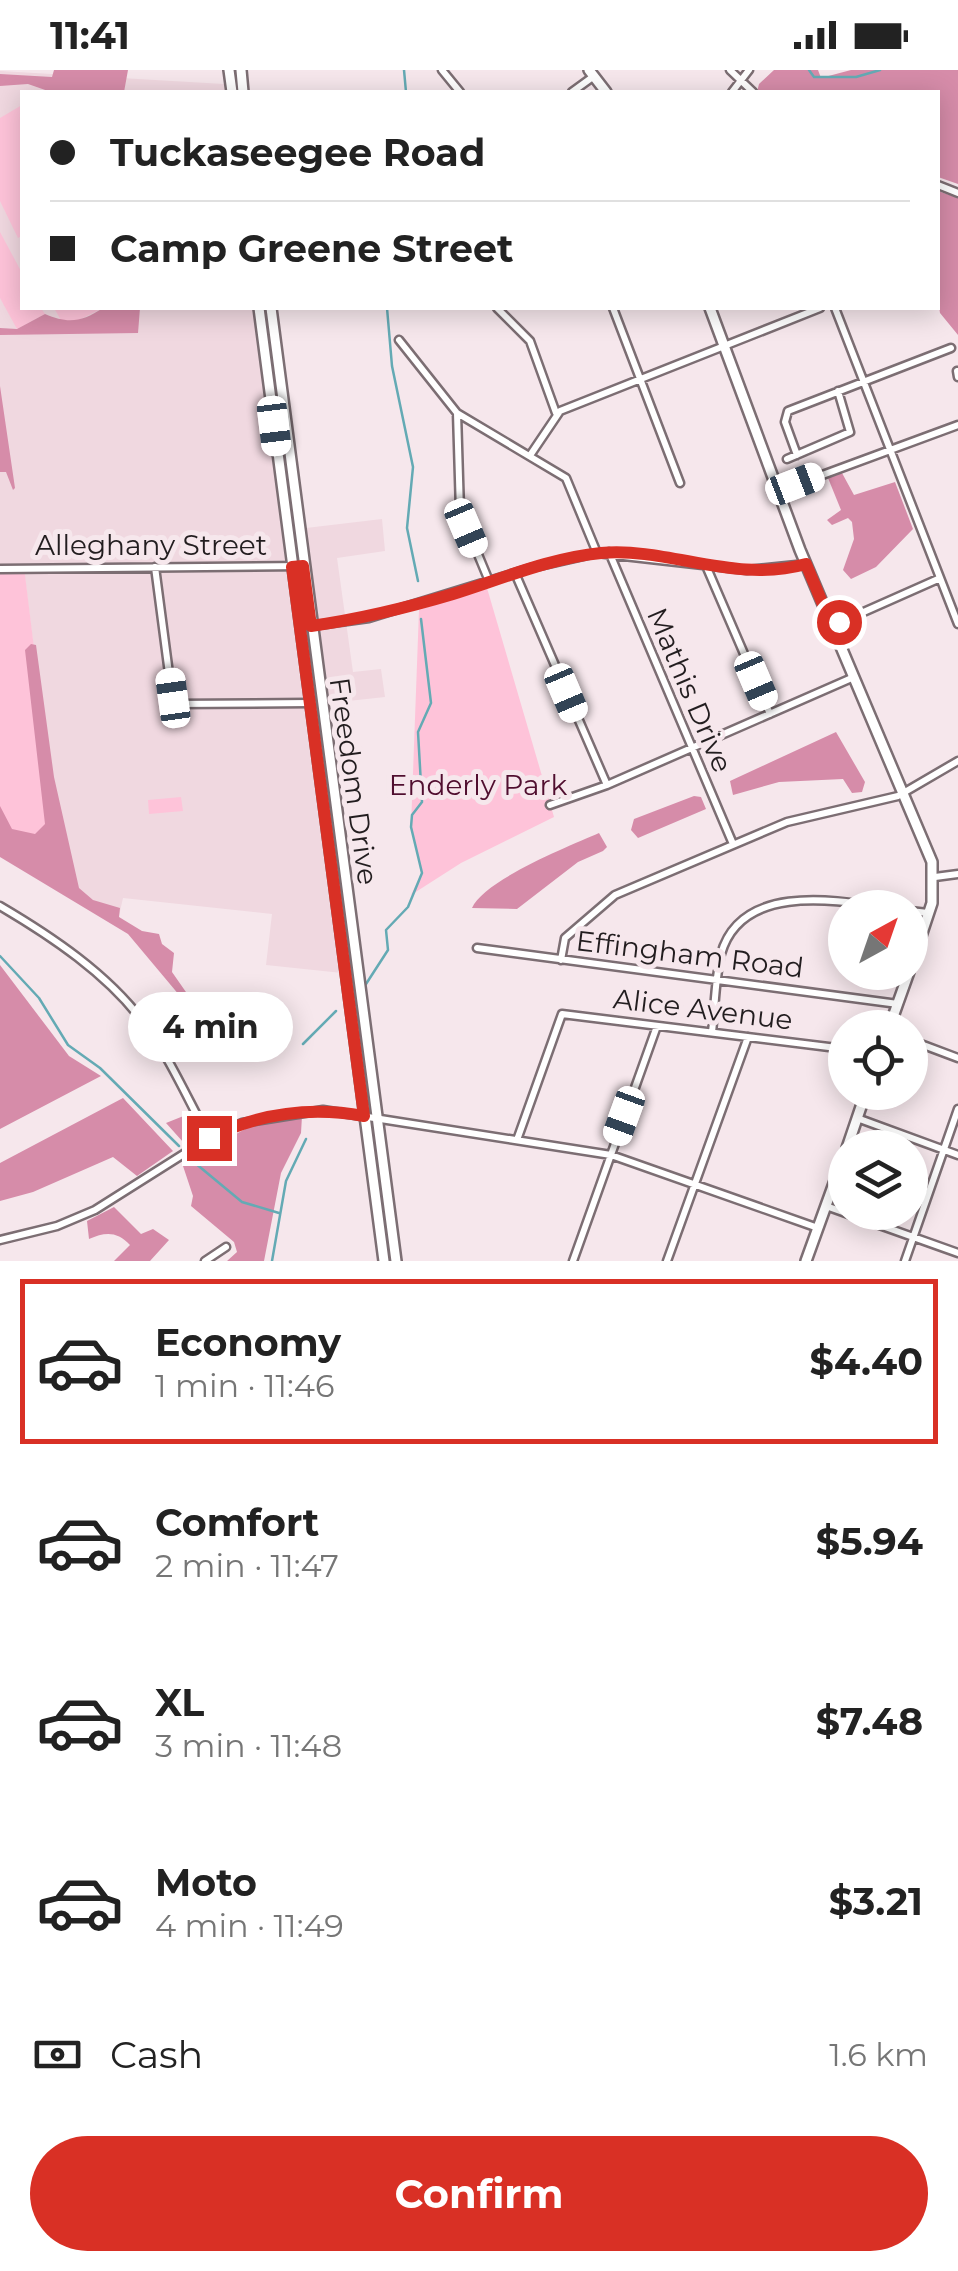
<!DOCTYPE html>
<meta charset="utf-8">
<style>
body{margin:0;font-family:Montserrat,sans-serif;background:#f6f6f6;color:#222;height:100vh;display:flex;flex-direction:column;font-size:38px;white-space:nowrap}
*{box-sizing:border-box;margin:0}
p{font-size:32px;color:#767676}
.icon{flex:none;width:55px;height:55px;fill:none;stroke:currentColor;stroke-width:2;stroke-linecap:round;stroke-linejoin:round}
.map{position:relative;height:1191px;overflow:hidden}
.panel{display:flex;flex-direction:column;background:#fff;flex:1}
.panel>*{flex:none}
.guide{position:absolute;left:20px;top:20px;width:920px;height:220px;border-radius:0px;box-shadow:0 5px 25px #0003;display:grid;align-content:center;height:220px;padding:0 30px;background:#fff}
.needle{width:65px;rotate:40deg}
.controls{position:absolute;left:828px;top:820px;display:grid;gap:20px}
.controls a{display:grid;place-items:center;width:100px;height:100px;border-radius:50%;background:#fff;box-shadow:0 5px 25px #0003;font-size:50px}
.end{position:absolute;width:45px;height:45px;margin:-22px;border:12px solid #d93025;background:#fff;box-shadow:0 0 0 5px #fff}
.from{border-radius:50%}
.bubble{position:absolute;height:70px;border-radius:35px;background:#fff;box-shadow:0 5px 25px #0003;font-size:32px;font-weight:700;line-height:70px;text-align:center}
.car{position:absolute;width:30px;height:60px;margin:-30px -15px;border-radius:12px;box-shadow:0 0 8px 2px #0007;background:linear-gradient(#fff 24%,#345 0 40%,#fff 0 76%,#345 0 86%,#fff 0)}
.guide b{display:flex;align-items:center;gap:35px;height:95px;font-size:38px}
.guide b+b{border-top:2px solid #e0e0e0}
.guide i{width:25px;height:25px;background:#222}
ul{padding:18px 0 0;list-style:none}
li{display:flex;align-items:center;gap:30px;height:165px;margin:0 20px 15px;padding:0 10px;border:5px solid transparent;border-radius:0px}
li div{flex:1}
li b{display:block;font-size:38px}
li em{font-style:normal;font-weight:700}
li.active{border-color:#d93025}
li>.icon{width:90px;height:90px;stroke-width:1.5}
.pay{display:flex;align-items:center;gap:25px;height:110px;padding:0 30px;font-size:38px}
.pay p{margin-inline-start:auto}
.primary-button{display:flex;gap:20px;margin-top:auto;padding:20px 30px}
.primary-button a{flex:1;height:115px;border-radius:60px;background:#d93025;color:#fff;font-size:40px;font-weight:700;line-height:115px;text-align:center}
.status{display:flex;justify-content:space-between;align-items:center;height:70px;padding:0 50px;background:#fff;direction:ltr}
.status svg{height:28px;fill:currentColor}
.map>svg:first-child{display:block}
.built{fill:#f0d8e0}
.green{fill:#fec3d9}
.forest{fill:#d68ca9}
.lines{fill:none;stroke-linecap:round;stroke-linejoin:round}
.stream{stroke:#64aab4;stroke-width:2.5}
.minor-casing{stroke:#7c6e73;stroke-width:11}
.major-casing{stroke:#7c6e73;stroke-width:14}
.minor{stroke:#fff;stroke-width:6}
.major{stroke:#fff;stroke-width:9}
.route{stroke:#d93025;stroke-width:12}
.labels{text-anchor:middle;stroke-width:10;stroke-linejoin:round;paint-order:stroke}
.street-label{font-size:28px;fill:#221d1f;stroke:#f6e7ec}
.park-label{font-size:28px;fill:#500e2f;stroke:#f6e7ec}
</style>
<div class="status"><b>11:41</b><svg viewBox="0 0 49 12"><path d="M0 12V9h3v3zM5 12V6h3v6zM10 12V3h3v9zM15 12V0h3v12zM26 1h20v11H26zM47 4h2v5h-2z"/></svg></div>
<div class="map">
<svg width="958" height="1191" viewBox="0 0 958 1191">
<rect width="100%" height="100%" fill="#f6e7ec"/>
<path class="built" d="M0 1 224 14 225 22H22V238H253L286 496 0 497Z
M382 449 385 481 337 488 353 602 381 599 385 627 330 633 306 458Z
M286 498 308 632 342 903 266 895 272 844 123 828 118 850 64 820 24 500Z"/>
<path class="green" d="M22 35V166L18 168 0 131V48Z
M0 162 22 203V238H41L45 244 17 259 0 228Z
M54 238H103L77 251 62 252Z
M0 500H24L25 505 64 820 0 782Z
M487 518 554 747 461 793 411 825 422 803 411 757 419 540Z
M181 727 183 741 149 744 148 730Z"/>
<path class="forest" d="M54 0H128L124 22H51L28 14 0 16V4L52 7Z
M774 0H818L821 8 851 0H958V114L938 107V22H757L759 14Z
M938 121 958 128V265L940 243 938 230Z
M103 238H140L138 263 0 265V258L17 259 45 244C68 254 82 252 103 238Z
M0 316 15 418 13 420 6 402H0Z
M842 403 854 425 895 412 913 459 876 497 851 509 843 500 854 469 852 452 848 448 832 455 827 450 841 440 828 408Z
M31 574 36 575 54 707 79 818 93 830 120 838 119 847 142 861 159 864 162 874 174 883 172 902 195 935 185 932 128 864 0 787V736L12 759 35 764 45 754 25 580Z
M836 662 865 712 862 722 852 723 843 709 779 712 733 725 730 711Z
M694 726 701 727 706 739 638 768 631 760 634 749Z
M599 763 607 777 603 781 578 792 517 839 472 838C484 810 569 776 599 763Z
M0 895 69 986 101 1006 0 1059Z
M123 1028 173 1081 137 1106 113 1087 33 1122 0 1131V1093Z
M186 1045 196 1063 183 1072 166 1053Z
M302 1046 301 1063 281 1103 264 1191H227L237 1182 234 1172 191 1136 193 1126 182 1093 249 1057Z
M114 1137 141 1164 153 1159 169 1170 150 1191H114L130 1175C117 1161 105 1162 89 1169L87 1151Z"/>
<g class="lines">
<path class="stream" d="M404 0 406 22
M809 0 814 7H856L880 0
M387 238 392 296 413 397 407 458 418 511
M0 886 39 928 68 975 100 998 179 1076
M366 914 388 880 386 860 408 837 422 803 411 757 412 745 422 732 418 662 431 633 421 549
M303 974 336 941
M189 1088 242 1132 279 1143
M272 1191 286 1111 306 1069"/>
<g class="minor-casing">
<path id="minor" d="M442 0 460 22
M730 0 753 22
M572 22 594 6
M732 22 749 0
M938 115 958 123
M497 238 530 271 556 343
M613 238 680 413
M835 238 958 554
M399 270 457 343 460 441 489 511
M957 301 958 307
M457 343 566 408 597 483
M531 384 560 341 820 238
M797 385 785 352 788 341 951 278
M787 389 850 362 838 321
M779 421 958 355
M609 482 733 774
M155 497 173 634 310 633
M707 498 770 644
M0 499 303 496
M515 503 607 715
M311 556 369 548 531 498 597 483 747 500 806 494
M832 556 938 509
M550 735 607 715 854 607
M935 807 958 804
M0 836C51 866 108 904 144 953 170 988 188 1030 209 1068
M910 841 928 843
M477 878 898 934
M561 890 565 868 615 825 787 752 898 726 958 691
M712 962C715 937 715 909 721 884 741 813 835 830 888 838
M910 970 958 988
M857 1048 958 1085
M517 1070 562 944 845 979
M826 1136 958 1183
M0 1170 57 1156 95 1140 209 1068 242 1053 323 1040 611 1085 818 1158
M205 1191 226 1177
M573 1191 657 956
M667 1191 748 967
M905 1191 958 1039"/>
</g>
<g class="major-casing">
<path id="major" d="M229 0 232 22
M241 0 243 22
M589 0 606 22
M259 238 384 1191
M271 238 396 1191
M710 238 800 480 932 792V833L910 899
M889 958 909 902
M847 1078 866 1022
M806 1191 845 1083"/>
</g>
<use href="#minor" class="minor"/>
<use href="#major" class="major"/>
</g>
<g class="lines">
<path class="route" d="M209 1068C259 1043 309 1036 364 1046L292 497 303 496 311 556C360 549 406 538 453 524 501 509 550 488 601 483 670 477 734 514 806 494L832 556 839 552"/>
</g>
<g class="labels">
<g class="street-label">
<text x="151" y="485">Alleghany Street</text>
<text transform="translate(690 620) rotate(67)" y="10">Mathis Drive</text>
<text transform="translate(354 711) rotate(82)" y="10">Freedom Drive</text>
<text transform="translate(690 884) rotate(7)" y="10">Effingham Road</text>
<text transform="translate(703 939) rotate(7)" y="10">Alice Avenue</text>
</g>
<g class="park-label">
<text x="478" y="725">Enderly Park</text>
</g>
</g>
</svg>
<div class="controls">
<a><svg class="needle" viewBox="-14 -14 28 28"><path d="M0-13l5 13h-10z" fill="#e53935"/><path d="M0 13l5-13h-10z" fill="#767676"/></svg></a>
<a><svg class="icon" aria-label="locate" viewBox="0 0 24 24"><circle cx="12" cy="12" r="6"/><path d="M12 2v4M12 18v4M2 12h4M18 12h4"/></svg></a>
<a><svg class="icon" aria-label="layers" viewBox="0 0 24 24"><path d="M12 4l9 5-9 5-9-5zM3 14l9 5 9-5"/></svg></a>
</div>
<i class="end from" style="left:839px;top:552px"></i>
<i class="end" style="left:209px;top:1068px"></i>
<div class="bubble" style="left:128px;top:922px;width:165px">4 min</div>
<i class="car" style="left:274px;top:356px;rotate:173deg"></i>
<i class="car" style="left:795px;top:414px;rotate:69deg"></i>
<i class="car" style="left:466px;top:458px;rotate:157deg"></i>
<i class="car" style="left:756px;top:611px;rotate:157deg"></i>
<i class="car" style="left:566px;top:623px;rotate:157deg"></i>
<i class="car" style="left:173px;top:628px;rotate:352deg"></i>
<i class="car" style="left:624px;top:1046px;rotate:200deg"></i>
<div class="guide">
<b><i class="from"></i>Tuckaseegee Road</b>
<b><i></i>Camp Greene Street</b>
</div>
</div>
<section class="panel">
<ul>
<li class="active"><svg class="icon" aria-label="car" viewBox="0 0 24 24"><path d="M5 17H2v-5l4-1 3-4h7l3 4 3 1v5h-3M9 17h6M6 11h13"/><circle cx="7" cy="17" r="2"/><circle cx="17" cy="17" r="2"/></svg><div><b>Economy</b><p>1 min · 11:46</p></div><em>$4.40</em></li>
<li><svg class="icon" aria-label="car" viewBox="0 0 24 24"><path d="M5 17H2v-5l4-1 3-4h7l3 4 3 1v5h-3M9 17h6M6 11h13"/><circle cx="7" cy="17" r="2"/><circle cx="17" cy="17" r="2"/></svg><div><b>Comfort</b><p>2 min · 11:47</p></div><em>$5.94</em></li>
<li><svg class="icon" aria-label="car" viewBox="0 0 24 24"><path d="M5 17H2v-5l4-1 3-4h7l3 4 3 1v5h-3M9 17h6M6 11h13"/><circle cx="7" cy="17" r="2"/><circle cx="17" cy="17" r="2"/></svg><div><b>XL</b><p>3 min · 11:48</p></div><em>$7.48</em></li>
<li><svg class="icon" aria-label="car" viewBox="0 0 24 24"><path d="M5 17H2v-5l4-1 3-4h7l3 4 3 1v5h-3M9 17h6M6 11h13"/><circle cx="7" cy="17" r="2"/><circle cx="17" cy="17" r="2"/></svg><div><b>Moto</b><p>4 min · 11:49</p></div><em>$3.21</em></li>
</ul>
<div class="pay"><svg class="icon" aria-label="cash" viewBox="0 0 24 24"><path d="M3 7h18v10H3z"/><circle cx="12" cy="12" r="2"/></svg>Cash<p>1.6 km</p></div>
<div class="primary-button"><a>Confirm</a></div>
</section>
